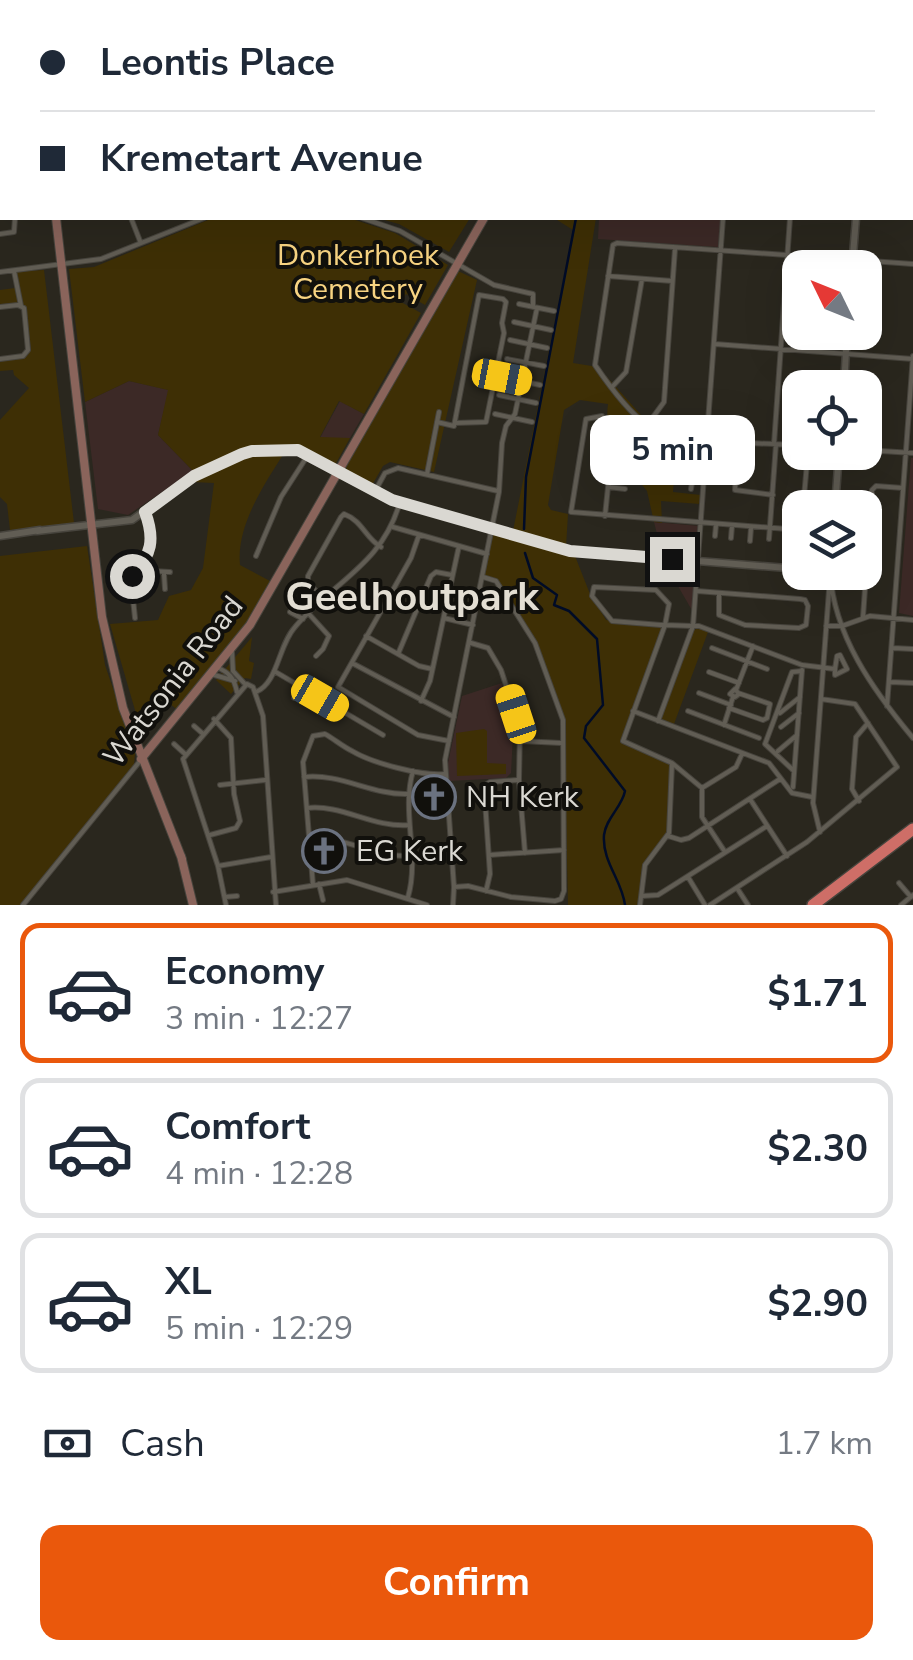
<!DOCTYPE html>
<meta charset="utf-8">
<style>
body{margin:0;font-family:"Nunito Sans",sans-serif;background:#f6f6f7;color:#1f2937;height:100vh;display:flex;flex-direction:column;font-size:38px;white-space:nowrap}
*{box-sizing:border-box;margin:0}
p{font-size:32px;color:#747a83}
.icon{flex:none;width:55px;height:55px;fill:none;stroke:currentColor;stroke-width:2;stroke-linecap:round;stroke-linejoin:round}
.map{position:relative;height:905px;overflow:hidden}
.sheet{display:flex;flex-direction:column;background:#fff;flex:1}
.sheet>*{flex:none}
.hud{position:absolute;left:0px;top:0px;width:915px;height:220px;box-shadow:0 10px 40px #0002;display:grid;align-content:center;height:220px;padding:0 40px;background:#fff}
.needle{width:65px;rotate:313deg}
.buttons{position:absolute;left:782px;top:250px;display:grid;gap:20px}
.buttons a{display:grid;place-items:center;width:100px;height:100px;border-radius:20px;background:#fff;box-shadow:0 10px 40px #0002;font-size:50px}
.end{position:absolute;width:45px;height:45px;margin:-22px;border:12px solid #dad8d2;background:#111;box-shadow:0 0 0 5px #111}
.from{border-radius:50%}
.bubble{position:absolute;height:70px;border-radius:20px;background:#fff;box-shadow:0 10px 40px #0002;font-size:32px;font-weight:700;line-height:70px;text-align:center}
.car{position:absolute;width:30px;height:60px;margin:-30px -15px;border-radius:12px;box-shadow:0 0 8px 2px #0007;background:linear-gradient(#f5c518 24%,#345 0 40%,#f5c518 0 76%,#345 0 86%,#f5c518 0)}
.hud b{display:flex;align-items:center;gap:35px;height:95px;font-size:38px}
.hud b+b{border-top:2px solid #e0e1e3}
.hud i{width:25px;height:25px;background:#1f2937}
ul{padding:18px 0 0;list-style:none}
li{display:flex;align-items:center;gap:30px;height:140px;margin:0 20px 15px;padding:0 20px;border:5px solid #e0e1e3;border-radius:20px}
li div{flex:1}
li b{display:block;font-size:38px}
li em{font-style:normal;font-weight:700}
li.active{border-color:#ea580c}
li>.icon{width:90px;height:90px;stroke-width:1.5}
.pay{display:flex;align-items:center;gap:25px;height:110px;padding:0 40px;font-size:38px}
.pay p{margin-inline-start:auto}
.action{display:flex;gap:20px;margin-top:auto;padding:20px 40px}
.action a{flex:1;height:115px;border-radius:20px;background:#ea580c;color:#fff;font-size:40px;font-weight:700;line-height:115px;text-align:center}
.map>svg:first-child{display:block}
.commercial{fill:#3c2925}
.education{fill:#3c2926}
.green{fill:#3e2f05}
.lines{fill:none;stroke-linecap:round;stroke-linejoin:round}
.stream{stroke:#000b26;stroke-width:2.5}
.minor-casing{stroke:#47443d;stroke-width:6}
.tertiary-casing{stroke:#47443d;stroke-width:9}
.secondary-casing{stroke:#47443d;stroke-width:10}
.trunk-casing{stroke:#47443d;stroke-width:14}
.minor{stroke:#615d54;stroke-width:4}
.tertiary{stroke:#615d54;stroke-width:6}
.secondary{stroke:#8a645b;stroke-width:8}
.trunk{stroke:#ce6e67;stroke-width:11}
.route{stroke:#dad8d2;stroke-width:12}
.labels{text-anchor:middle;stroke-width:8;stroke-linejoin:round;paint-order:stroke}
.park-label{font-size:30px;fill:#f8d482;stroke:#11100c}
.street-label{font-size:30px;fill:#dad8d2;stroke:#11100c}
.poi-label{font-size:30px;fill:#dad8d2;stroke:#11100c;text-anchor:start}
.district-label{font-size:40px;font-weight:bold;fill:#e3ded3;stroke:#11100c}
</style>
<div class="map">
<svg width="913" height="905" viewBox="0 0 913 905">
<rect width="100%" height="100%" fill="#2a271e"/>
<path class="commercial" d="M340 401 364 414 350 438H320Z
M654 522 700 526 693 612 664 562Z"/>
<path class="education" d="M599 218H721L718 247 598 239Z
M129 381 169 390 158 435 193 471 128 515 98 509 85 402Z
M911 458H913V616L899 613Z
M502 683 514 716 511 773 506 778 449 781 448 763 462 696Z"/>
<path class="green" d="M213 218H349L395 233 448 265 425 305 406 294 401 302 421 313 364 414 339 401 320 437 350 438 335 465 299 447H249L193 471 158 435 168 390 129 381 85 402 69 269 94 267Z
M377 218H470L449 252 399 224Z
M554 218H596L573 363 598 367 650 425 631 451 652 476 667 464 675 465 673 492 701 495 700 504 661 501 662 523 654 522 647 491 621 459 627 449C611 437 605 424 608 404L580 400 564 410 548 505 551 510 568 514 566 547 513 531 573 230Z
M44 270 74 523 10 530 7 504 0 497V420L29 388 14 375 13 370 0 371V360L25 358 31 350 26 309 19 303 0 304V290L15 288 13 272Z
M458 271 477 280 434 472 390 462 383 466 371 487 347 472 346 467Z
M284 453C264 485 236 526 240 565L270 581 246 623 178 710 156 694 137 717 110 624 158 620 169 596 191 590 203 568 214 483 193 482 248 456Z
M491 531 575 556 590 594 606 620 665 625 620 742 671 762 669 836 645 866 641 905H568L564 719 540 649 496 580 483 577Z
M87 546 105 665 135 753 134 765 20 905H0V556Z
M698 628 708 632 674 724 660 719 694 630Z
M252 637 249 661 254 663 251 679 245 678 231 694 216 680Z
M484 729 487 731V763L506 764V774L457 776 456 733Z"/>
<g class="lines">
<path class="stream" d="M533 2 534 0
M524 529 526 477 576 218
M525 553 533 578 557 595 554 605 569 611 597 639 603 705 586 726 584 738 625 791C622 807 606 818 604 835 602 862 622 880 625 905"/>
<g class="minor-casing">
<path id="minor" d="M175 0V2
M209 0V2
M400 0 401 2
M41 2 72 0
M740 2V0
M806 2V0
M912 58H913
M912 76H913
M0 92 2 113
M912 170H913
M131 218 140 241
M362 218 400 231 494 285 533 294V307
M0 234 14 232 15 218
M14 271 21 306
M0 272 101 259 204 218
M608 276 672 281
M519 304 554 311
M0 307 18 305 24 308 28 350 23 356 0 359
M514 322 551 330
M510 340 547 348
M715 344 913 359
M507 359 544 366
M502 377 540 385
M612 387 626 372 642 279
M499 395 536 403
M495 414 532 422
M437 422 454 426 479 295 503 299 506 302 502 323 504 333 486 422 455 423
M738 441 735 490 773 495
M774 444 790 218
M800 445C761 443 677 444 646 424 627 411 608 384 595 365L613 245 617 243 913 264
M630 449 620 441 602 416 586 419 571 512 800 530
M865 450 913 453
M649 471 664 460 673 435
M427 474 439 412
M608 487 625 489
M691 489 694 470H705
M374 493 385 473 398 468 498 491
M803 508 808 452
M605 516 608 487 613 472 664 402 675 249
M393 527 487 554
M419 535 411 558 338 687 418 735 449 741
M715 536 716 525
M731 538 732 526
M769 539 776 444
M750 541 751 528
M256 556 281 497 308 455
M143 565 152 571 170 572
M830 572C834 636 873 690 913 738
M164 574 165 589
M697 591 800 599 805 600 808 606 806 625 799 628 745 625 719 615V593
M333 592 345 604
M324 600 308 582V576L341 517 344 514C363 521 365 538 381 547
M290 612 303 619
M309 614 329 636 323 649 316 656
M863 617 872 490 876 486 903 488
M135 618 131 580C148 550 159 552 145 512
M444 618 473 625
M826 626H842L870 616 913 620
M366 636 419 666 432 669
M471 643 488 648 501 670 520 728 519 780 525 853
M712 648 767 669
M893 648 913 649
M232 652 233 671 244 683
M398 654 431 576 436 572 452 575
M352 663 454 717
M216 667C229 672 234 678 237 692
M274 671 383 735
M709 672 739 683
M211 674 235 681
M890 682 913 683
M735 689 739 694 735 697 730 694Z
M736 690 753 646
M256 692C278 683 278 646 295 627 334 581 382 565 400 502
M699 693 731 705
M294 698 298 686
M421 701 430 681 459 546
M887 706 913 356
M729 708 763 720 767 718 770 704 738 693
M633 711 769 763 792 793 812 797
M688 711 759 738
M780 713 800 697
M658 721 693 626 723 218
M724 725 733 697
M194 726 202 733
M781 727 799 713
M521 741 561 743
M174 744 185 754
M778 751 797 735
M794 771 765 744 792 672 802 671
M304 777C340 773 372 795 407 794
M220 785 265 780
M793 787 802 670
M702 788 672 763 623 741 665 625 669 604 656 590 594 587 592 596 612 621 661 625H665L693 626H699L802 665 835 669V675L847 669 840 655 837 656 835 669
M750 799 787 856
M859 801 852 789 856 737 868 723
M307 808C342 804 373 828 409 825
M820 832 813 803 830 577
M210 835 236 828 240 821 234 794 231 738 214 719
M668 836 681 840 689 838 780 779
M309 839C344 835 375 858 411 856
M725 852 702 817V788L736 767 742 754
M489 855 564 850
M218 866 271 857
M688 877 705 905
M899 883 911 897
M319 884 323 900
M313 885 303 762 313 736 325 734C334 739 342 746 352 751 372 763 421 776 444 774
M454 887 468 886 511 897 555 901 561 899 564 891 563 720 535 643 496 581 483 577
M737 888 748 905
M486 891 490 874 484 786 490 782 517 780
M273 892 347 880 427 905
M642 896 658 895 767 826
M225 897 237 896
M408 897C420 856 401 812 413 771
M23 905 140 761
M226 905 218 866 183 759 247 684 253 687 263 716 276 905
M453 905 454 887 445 760 499 492 502 443 506 426 515 414 537 308
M640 905 645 865 669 833 672 764
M710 905 807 842 897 767 855 704 821 699
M901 905 913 895"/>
</g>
<g class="tertiary-casing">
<path id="tertiary" d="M872 2V0
M0 9H2
M852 268 856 218
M844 388 847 332
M835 508 839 452
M37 531 132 520 195 475 242 455 256 451 295 450 384 497 570 551 800 569
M0 536 40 530"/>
</g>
<g class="secondary-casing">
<path id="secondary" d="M27 0 28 2
M674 2V0
M56 218 102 617 123 708 182 859
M141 759 250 625 484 218
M181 856 193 905"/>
</g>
<g class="trunk-casing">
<path id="trunk" d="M813 905 913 829"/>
</g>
<use href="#minor" class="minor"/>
<use href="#tertiary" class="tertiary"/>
<use href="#secondary" class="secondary"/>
<use href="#trunk" class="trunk"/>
</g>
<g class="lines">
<path class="route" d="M132 576C152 555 155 539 145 512L194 476 242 454 252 451 298 450 392 500 570 551 672 559"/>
</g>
<defs>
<g id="church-ring" transform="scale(2.25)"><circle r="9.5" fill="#11100c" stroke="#6b7280" stroke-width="1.5"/><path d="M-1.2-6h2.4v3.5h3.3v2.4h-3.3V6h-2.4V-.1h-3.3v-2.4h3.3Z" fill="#6b7280"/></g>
</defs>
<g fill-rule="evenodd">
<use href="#church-ring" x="434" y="797"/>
<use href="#church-ring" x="324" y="851"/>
</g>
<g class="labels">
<g class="park-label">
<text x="358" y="265">Donkerhoek<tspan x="358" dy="34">Cemetery</tspan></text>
</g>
<g class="street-label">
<text transform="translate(173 681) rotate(-52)" y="10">Watsonia Road</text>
</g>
<g class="poi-label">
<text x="466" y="807">NH Kerk</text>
<text x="356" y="861">EG Kerk</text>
</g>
<g class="district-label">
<text x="412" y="610">Geelhoutpark</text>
</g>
</g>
</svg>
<div class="buttons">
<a><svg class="needle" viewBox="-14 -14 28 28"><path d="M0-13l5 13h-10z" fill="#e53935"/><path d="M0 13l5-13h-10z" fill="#747a83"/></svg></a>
<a><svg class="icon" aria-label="locate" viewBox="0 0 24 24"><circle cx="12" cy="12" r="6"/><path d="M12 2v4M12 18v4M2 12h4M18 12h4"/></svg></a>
<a><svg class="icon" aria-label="layers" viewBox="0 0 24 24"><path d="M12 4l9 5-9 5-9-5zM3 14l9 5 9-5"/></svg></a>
</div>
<i class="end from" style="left:132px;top:576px"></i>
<i class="end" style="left:672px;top:559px"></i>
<div class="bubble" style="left:590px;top:415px;width:165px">5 min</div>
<i class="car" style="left:502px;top:377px;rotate:101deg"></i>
<i class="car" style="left:320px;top:698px;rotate:120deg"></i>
<i class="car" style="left:516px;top:714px;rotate:342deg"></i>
<div class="hud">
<b><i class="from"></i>Leontis Place</b>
<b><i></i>Kremetart Avenue</b>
</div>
</div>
<section class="sheet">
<ul>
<li class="active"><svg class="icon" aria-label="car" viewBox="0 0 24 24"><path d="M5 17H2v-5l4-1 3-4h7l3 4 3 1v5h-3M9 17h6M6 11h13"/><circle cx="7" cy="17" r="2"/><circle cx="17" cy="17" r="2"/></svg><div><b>Economy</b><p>3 min · 12:27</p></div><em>$1.71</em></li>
<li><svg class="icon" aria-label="car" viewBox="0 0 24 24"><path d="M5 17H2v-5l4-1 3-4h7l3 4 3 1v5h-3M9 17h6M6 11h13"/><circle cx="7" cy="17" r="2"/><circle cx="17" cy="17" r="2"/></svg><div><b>Comfort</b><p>4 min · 12:28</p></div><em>$2.30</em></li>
<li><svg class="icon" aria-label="car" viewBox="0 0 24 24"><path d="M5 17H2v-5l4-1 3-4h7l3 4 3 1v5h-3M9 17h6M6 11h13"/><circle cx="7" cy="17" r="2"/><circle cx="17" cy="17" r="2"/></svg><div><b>XL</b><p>5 min · 12:29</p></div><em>$2.90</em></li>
</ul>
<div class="pay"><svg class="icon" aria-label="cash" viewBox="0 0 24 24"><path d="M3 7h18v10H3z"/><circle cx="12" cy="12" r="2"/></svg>Cash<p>1.7 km</p></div>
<div class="action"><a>Confirm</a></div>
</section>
